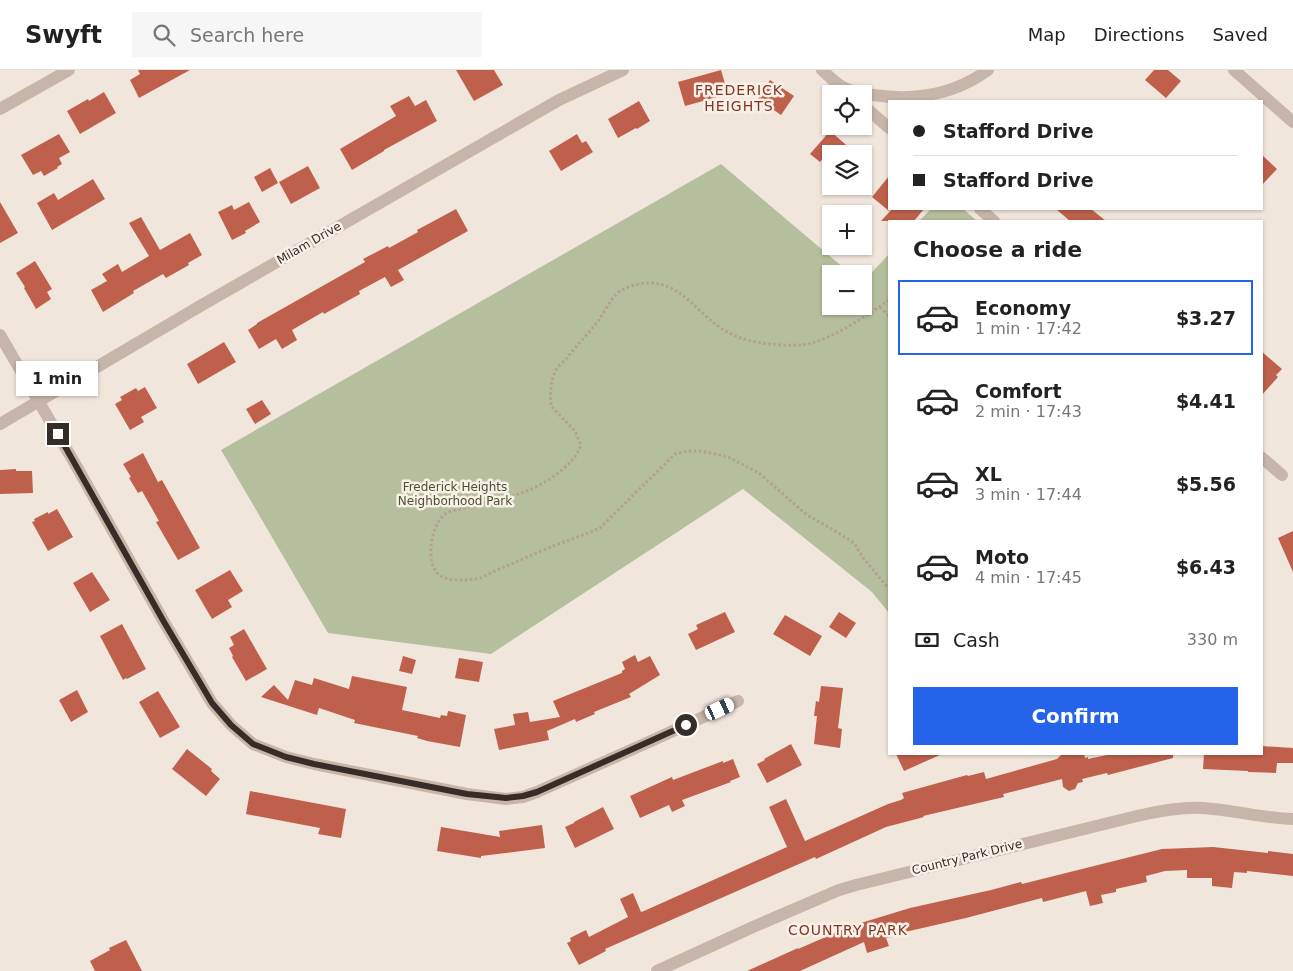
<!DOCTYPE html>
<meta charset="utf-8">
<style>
body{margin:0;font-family:"DejaVu Sans",sans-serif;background:#f6f6f6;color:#222;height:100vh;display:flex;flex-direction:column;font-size:19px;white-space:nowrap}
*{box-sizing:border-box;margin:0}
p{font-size:16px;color:#767676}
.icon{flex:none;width:28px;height:28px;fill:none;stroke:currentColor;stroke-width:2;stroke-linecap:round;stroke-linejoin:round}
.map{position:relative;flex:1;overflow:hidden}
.drawer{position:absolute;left:888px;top:150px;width:375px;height:535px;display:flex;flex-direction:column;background:#fff;border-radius:0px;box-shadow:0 1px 4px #0004}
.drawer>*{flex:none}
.hud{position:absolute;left:888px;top:30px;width:375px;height:110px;border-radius:0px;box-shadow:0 1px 4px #0004;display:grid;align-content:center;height:110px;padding:0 25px;background:#fff}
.buttons{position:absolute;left:822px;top:15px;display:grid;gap:10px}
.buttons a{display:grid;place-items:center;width:50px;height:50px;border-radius:0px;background:#fff;box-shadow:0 1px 4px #0004;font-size:25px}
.end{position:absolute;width:22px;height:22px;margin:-11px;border:6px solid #362c28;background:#fff;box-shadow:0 0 0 2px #fff}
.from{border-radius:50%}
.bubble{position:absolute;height:35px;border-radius:0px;background:#fff;box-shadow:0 1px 4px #0004;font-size:16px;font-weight:700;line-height:35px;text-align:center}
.car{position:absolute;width:15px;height:30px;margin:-15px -8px;border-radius:6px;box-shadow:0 0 4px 1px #0007;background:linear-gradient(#fff 24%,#345 0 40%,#fff 0 76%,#345 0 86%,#fff 0)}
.hud b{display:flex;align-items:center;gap:18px;height:48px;font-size:19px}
.hud b+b{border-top:1px solid #e0e0e0}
.hud i{width:12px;height:12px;background:#222}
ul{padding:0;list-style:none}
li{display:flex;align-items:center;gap:15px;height:75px;margin:0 10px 8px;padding:0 15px;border:2px solid transparent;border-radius:0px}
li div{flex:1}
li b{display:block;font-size:19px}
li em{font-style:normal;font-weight:700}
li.active{border-color:#2563eb}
li>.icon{width:45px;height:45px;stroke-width:1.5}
h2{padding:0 25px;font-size:22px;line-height:60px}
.pay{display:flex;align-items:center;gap:12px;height:55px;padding:0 25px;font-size:19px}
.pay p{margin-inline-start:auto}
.primary-button{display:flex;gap:10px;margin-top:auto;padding:10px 25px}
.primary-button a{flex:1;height:58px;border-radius:0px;background:#2563eb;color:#fff;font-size:20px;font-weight:700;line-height:58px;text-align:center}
header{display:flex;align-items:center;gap:30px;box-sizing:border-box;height:70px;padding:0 25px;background:#fff;border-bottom:1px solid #e0e0e0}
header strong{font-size:24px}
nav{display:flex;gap:28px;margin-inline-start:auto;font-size:18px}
.search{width:350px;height:45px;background:#f6f6f6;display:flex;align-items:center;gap:12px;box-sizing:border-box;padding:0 18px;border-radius:0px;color:#767676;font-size:19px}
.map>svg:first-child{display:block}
.green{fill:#b6bf9d}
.building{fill:#bf604c}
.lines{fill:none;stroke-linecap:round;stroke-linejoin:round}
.path{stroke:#b49f93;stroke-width:3;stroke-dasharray:2.5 2.5;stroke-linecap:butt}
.street{stroke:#c8b5a9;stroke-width:12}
.route{stroke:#362c28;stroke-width:6}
.labels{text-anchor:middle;stroke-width:5;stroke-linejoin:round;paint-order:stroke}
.street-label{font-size:12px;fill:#362c28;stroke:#f9f0e8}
.park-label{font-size:12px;fill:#48532d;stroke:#f9f0e8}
.neighbourhood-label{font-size:14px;letter-spacing:1px;fill:#803526;stroke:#f9f0e8}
</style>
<header>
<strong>Swyft</strong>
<div class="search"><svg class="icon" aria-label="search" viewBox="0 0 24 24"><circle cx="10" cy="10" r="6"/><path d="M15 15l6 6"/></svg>Search here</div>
<nav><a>Map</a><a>Directions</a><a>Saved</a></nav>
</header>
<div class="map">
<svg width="1293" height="901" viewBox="0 0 1293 901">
<rect width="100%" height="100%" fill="#f1e6dc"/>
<path class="green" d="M721 94 851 204H831V236H864V211L889 184V543L872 522 743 419 491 584 328 563 221 380Z
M931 139H963L977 151H919Z"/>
<path class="building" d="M138 0H190L139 28 130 10 140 4Z
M456 0H494L503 15 474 31Z
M721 0 728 24 685 36 678 12Z
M1154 0H1168L1181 11 1166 28 1145 10Z
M770 10 794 26 781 45 758 29Z
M104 22 116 43 80 64 67 41 88 29 89 31Z
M409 26 415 36 426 30 437 51 384 80V81L352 100 340 79 396 46 390 36Z
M639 31 650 51 637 59 636 58 618 68 608 49Z
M830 61 844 73 856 84H831V92L825 86 820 92 810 84Z
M59 64 70 82 59 88 62 94 57 97 58 98 44 106 41 101 33 105 21 85Z
M577 64 582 73 586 71 593 82 561 101 549 81Z
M1261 84 1277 99 1261 116Z
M308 96 320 118 291 134 279 112Z
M270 98 278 113 262 122 254 107Z
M889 106V141L872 127Z
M93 109 105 129 52 160 37 133 54 123 58 130Z
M0 132 18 163 0 173Z
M249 132 260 152 245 161 246 163 232 170 218 142 232 135 234 140Z
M456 139 468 161 398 200 404 210 391 217 385 207 359 221 360 224 324 244 323 242 292 260 297 270 282 279 276 269 259 279 248 260 257 254V253L365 192 363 189 388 176 389 178 418 162 417 160Z
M892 139H924L914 151H881Z
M1056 139H1091L1106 151H1070Z
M141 147 160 180 190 163 202 185 188 193 189 195 166 208 163 204 133 221 134 223 103 242 91 220 107 211 102 204 118 194 122 202 149 186 129 153Z
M35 191 52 219 47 222 51 229 36 239 24 218 25 217 16 203Z
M224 272 236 292 198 314 187 294Z
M1261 281 1282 299 1276 305 1278 307 1261 326Z
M145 317 157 338 141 347 144 352 130 360 115 334 122 330 120 327 136 318 138 321Z
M262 330 271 344 255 354 246 339Z
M143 383 158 412 162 410 200 478 178 490 156 452 159 451 142 421 138 423 129 408 131 407 123 394Z
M16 399V401H32L33 423 0 424V400Z
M57 439 73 467 48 481 32 452 35 451 34 449 48 442V444Z
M1293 461V502L1278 468Z
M230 500 243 521 228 530 232 537 212 549 195 520Z
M92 502 110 530 90 542 73 513Z
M725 542 735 562 696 580 688 564 698 559 696 555Z
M839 542 856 553 846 568 829 557Z
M785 545 822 566 810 586 773 564Z
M122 554 146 599 127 609 126 608 123 610 100 566Z
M244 559 267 599 246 611 232 587 233 586 229 578 234 575 230 567Z
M635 585 638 592 650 586 660 605 629 624 631 627 594 642 595 644 576 652 575 649 547 661 549 670 499 680 494 659 515 655 513 644 528 642 530 652 560 647 553 631 622 603V601L625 599 622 592Z
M403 586 416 590 412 604 399 601Z
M459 588 483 592 479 612 455 608Z
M352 606 407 617 402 640 440 648 441 645 447 646 448 641 466 645 460 677 427 671 417 668 418 666 354 653 355 650 319 638 317 645 261 627 274 615 288 630 295 610 312 615 314 608 349 619Z
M821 616 843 618 838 658 842 659 840 678 814 674 817 646H814L816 631 819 632Z
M77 620 88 642 71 652 59 630Z
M158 621 180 657 160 668 139 632Z
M791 674 802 695 767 713 757 694 765 690 764 689Z
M1261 676 1293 678V693H1277L1276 703 1248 702V701L1203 699 1204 684H1261Z
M187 679 212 699 211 701 220 709 206 726 172 699Z
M896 684H942L904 701Z
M1062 684H1084L1085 688 1088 687V689L1112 684H1173V688L1108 705 1107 703 1082 709 1083 712 1078 713 1075 719 1069 721 1063 717 1062 709 1003 724 1004 727 923 746 924 747 886 757 816 789 815 787 767 808 605 879 606 881 579 895 567 873 571 871 570 868 586 860 589 867 628 847 620 829 633 823 641 842 644 841 787 777 769 737 786 729 805 771 888 734 901 730 904 728 902 723 967 705 968 706 984 702 986 709 1057 689Z
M733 689 740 707 730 711 731 712 682 730 685 736 672 742 669 735 640 748 630 726 672 707 673 710 723 691V693Z
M250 721 346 739 341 768 318 764 320 758 246 744Z
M603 737 614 759 575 778 565 757 574 753V752Z
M542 755 545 778 481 786V788L437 781 441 757 500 767 499 761Z
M1213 777 1268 783V781L1293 784V806L1247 801V803L1234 802 1232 818 1212 816V808H1187V800L1165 801 1146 806 1147 812 1116 819V822L1101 825 1103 833 1090 836 1086 821 1043 832 1042 828 966 848 892 865V867L886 868 889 876 867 883 864 872 800 901H747L798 878V879L851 856 910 838 991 820 1021 812 1022 814 1162 779Z
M126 870 142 901H95L90 891 110 880 109 878Z"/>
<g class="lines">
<path class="path" d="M889 230C866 246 838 265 812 273 796 278 756 274 741 268 731 265 722 259 714 253 697 240 681 218 659 214 647 211 629 215 619 222 610 229 605 241 599 250 589 263 577 275 567 288 563 292 557 297 555 302 550 313 550 325 551 336L575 361 581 375C577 386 571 392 563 399 531 427 491 431 452 441 448 442 444 444 442 447 430 460 423 501 445 508 453 511 467 510 476 509 483 508 490 503 497 500 513 493 530 486 546 479 564 471 583 466 600 458L675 384 687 381H700L715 384 728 387 759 403 807 445 832 459 854 473 864 489 889 519
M880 237 889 246"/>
<path class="street" d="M822 0C828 5 835 13 843 17 851 22 864 23 873 25 914 31 954 25 988 0
M1234 0 1293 52
M864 36 889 58
M0 39 69 0
M980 139 994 151
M0 265 78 399 164 552 212 633 231 655 253 674 286 687 314 694 467 724 506 729 523 727 537 722 651 671 738 631
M0 354 202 235 559 30 623 0
M1261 387 1282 405
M657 901 753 857 839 820 856 815 1137 746C1159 741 1181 737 1203 738 1233 740 1263 748 1293 749"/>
</g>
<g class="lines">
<path class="route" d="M58 364 164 552 212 633 231 655 253 674 286 687 314 694 467 724 506 728 523 726 537 722 686 655"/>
</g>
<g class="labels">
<g class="street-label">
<text transform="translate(309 173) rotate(-30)" y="4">Milam Drive</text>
<text transform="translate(967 787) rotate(-14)" y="4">Country Park Drive</text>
</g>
<g class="park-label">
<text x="455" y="421">Frederick Heights<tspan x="455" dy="14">Neighborhood Park</tspan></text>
</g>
<g class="neighbourhood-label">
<text x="739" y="25">FREDERICK<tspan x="739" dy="16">HEIGHTS</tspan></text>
<text x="848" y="865">COUNTRY PARK</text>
</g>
</g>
</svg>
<div class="buttons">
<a><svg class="icon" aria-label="locate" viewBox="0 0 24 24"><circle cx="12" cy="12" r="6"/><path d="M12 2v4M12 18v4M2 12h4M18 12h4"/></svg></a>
<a><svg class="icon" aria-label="layers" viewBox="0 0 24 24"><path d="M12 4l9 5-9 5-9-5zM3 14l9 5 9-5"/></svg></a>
<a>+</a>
<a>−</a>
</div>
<i class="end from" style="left:686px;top:655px"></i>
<i class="end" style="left:58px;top:364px"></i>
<div class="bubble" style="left:16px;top:291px;width:82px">1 min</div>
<i class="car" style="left:720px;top:639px;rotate:65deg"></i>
<div class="hud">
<b><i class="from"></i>Stafford Drive</b>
<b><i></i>Stafford Drive</b>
</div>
<section class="drawer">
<h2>Choose a ride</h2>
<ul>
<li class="active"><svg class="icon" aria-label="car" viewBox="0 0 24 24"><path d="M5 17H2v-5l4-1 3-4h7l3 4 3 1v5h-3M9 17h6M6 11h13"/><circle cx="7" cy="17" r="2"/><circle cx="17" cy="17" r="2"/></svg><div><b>Economy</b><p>1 min · 17:42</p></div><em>$3.27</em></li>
<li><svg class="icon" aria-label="car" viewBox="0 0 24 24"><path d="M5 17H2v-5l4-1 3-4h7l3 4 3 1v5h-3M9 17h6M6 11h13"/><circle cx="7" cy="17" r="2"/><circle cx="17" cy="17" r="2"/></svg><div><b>Comfort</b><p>2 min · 17:43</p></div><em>$4.41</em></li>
<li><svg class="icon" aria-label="car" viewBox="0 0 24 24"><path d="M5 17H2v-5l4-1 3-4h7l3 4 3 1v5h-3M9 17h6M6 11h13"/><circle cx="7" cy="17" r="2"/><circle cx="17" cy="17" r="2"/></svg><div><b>XL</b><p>3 min · 17:44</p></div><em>$5.56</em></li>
<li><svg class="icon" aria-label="car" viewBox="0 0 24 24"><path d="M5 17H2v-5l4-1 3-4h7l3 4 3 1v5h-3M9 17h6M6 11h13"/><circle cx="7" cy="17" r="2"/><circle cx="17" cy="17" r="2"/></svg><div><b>Moto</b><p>4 min · 17:45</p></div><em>$6.43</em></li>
</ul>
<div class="pay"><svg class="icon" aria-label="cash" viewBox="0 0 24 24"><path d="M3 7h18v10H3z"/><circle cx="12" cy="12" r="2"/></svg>Cash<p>330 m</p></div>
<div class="primary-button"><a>Confirm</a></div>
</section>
</div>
